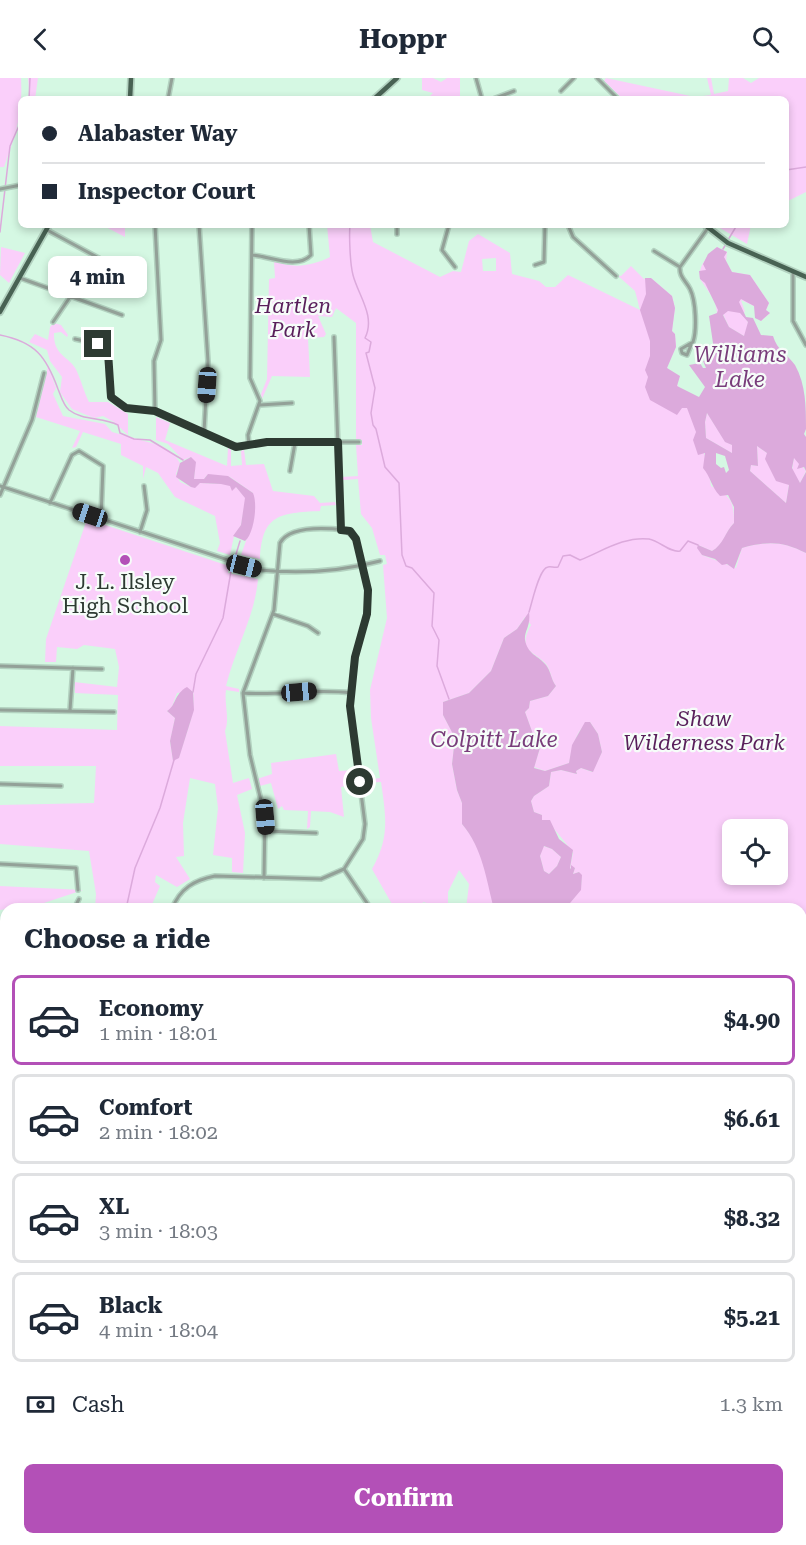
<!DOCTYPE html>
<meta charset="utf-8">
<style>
body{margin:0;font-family:"Roboto Serif",serif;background:#f2f2f3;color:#1f2937;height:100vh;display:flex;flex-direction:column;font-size:22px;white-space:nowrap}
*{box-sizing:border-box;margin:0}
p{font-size:20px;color:#747a83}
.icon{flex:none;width:33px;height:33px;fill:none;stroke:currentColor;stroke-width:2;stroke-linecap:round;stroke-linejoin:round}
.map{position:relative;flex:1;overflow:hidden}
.side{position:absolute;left:0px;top:825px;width:807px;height:642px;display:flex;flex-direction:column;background:#fff;border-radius:18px 18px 0 0;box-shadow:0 3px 9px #0003}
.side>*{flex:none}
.top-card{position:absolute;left:18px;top:18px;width:771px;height:132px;border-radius:9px;box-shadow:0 3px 9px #0003;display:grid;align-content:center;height:132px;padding:0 24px;background:#fff}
.tools{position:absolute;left:722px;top:741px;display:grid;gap:12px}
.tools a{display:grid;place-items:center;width:66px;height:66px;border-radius:9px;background:#fff;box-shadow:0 3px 9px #0003;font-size:30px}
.end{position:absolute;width:27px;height:27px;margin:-14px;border:8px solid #2d3a32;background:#fff;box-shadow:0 0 0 3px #fff}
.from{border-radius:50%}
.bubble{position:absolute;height:42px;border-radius:9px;background:#fff;box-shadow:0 3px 9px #0003;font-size:20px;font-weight:700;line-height:42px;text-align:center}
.car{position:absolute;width:18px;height:36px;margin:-18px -9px;border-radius:8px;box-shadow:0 0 4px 2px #0007;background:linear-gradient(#222 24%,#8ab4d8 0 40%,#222 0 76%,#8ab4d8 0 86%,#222 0)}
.top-card b{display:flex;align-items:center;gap:21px;height:57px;font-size:22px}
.top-card b+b{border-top:2px solid #e0e1e3}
.top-card i{width:15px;height:15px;background:#1f2937}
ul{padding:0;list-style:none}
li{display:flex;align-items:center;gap:18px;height:90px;margin:0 12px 9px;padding:0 12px;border:3px solid #e0e1e3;border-radius:9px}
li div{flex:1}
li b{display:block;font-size:22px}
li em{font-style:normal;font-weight:700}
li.selected{border-color:#b350b7}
li>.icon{width:54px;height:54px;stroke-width:1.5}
h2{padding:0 24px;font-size:27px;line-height:72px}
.pay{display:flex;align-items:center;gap:15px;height:66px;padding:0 24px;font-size:22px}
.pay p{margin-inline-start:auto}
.cta{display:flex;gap:12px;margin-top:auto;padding:12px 24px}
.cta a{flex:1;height:69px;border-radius:9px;background:#b350b7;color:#fff;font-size:24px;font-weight:700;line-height:69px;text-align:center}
header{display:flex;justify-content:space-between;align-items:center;height:78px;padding:0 24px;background:#fff;font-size:27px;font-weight:700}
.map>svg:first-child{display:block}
.green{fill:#facffa;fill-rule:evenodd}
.water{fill:#dcaadc;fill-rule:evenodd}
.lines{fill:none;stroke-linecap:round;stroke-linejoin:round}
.stream{stroke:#dcaadc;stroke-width:1.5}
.minor-casing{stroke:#b3d2c0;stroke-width:6}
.major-casing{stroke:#b3d2c0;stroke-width:8}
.minor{stroke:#93a198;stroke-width:3}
.major{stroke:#486253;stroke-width:4.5}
.route{stroke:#2d3a32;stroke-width:8}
.poi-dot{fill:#b350b7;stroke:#f6fdf9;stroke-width:2}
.labels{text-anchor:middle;stroke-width:4.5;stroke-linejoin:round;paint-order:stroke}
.park-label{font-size:21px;font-style:italic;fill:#591f5b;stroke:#f6fdf9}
.poi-label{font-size:21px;fill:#2d3a32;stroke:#f6fdf9}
.water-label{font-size:22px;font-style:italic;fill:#793d7b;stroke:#f6fdf9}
</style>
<header><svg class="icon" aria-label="back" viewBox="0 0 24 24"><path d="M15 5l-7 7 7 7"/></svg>Hoppr<svg class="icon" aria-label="search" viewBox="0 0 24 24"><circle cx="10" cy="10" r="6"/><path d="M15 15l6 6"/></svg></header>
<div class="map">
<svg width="806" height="1467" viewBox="0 0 806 1467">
<rect width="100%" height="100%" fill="#d5f8e3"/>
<path class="green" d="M0 0H21C23 36 16 55 4 89H0Z
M28 0H38L35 21H30Z
M422 0H433L441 4 447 0H460V21H427L433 15 422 12Z
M606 0 695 19 711 17 707 0H711L714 16 728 13 729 0H743L751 5 759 0H806V114L786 124V21H623L604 3Z
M102 147H125V159Z
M327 147H370L373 164 440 199 453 193 461 194 469 163 478 156 510 175 512 196 539 203 546 209H555L568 197 640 232 635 213 617 197 621 198 631 188 644 201 651 200 672 218 675 230 672 253 675 256 676 269 667 289C688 321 706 370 711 408 731 418 734 423 734 445 725 454 724 467 712 473L698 467 702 477 736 490 742 470C768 463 782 463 806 475V1190L801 1184V831H564C574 819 587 810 579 794L573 796 575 790H570L573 775C565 763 556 754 547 742H542V737L534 734 531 723 534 718 549 708 551 694 561 692 577 696 576 693 581 690 592 694 602 674 598 656 590 644C575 651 573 670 569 685L545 693 534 689 542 664 540 658 533 656 525 634 529 630 530 623 548 618 556 608C551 602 551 592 546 586 535 573 516 574 531 547L525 539 517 551 504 560 491 593 469 615 443 624V637L455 660 452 686 457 712 462 725V746C483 770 488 801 494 831H466L469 806 459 792 448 814V830L431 831V826L423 824 421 831H403V826L393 828 372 791C390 759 386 739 381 704L364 705V702L380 700 371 640 370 612 387 540 383 487 387 486 385 477H380L372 450 361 436 358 401 343 402V399L358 398 356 367H362V362H356V245L336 230 332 239 318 238 326 256 324 259 308 260 310 299 272 298 262 321 261 316 267 301 269 201 275 200 274 183C293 191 312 188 330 179ZM496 180V193H483L482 181ZM732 752H777V796H732Z
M715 147H751L747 166Z
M1 169 25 175 9 205 0 197Z
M717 169 727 174 726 184 732 194 750 197 769 225 766 232 770 235 761 243 754 228 741 222 745 234 741 235 748 244 747 256 744 258 729 249 723 236 717 235 715 223 700 201C698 186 708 179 717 169Z
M54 245 61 247 68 257 67 259 61 254 54 255C53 280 72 278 78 296 82 305 84 314 89 324H108L128 336V357L114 344 103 338 94 340 72 331 60 314 62 299 50 283 47 272 29 264 35 256 48 262 50 249Z
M48 288 56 310 53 316 63 338 105 346 112 354 162 368 174 376 180 385 176 396 180 404 191 409 200 405 225 406 236 409 246 420 241 447 234 458 230 477 217 473 220 465 215 438 175 419 158 395 146 389 143 401V388L121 377V366L83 354 76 369 72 370 80 353 36 339Z
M707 335 725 363 732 367V375L706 360 705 344Z
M156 339 170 345 165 362 227 388 228 370 231 372V388L242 387 241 373 244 372 246 387 264 386 273 413 314 418 320 425 335 424 336 427 321 428 320 433C280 435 262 436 260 481L241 477 253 443V415L230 399 207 397 204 401H194L195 388 191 379 183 382 168 366 156 362Z
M757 368 767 375 789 407 786 425 750 393 751 387 758 388Z
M794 379 806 393 800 405 792 393Z
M87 441 229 488 228 495 258 501C255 538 235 571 226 608L239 611V614L226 612C224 626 230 640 225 653L233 705 249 700 252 711 237 717 245 755 243 795 232 794V780L213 777 218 730 215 706 190 700 183 745 184 778 176 779 190 801 177 809 156 797 155 804 160 808 150 831H95L96 816 89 773 0 766V727L94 725 96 688H0V648L117 652 118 617 75 615 74 604 117 609 119 589 115 571 84 567 77 571 57 569 56 584H45L46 561ZM193 613C196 637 185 657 179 679L173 682 170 664 175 640 167 633 171 631 177 615Z
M336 676 339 693 354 692 356 706 341 709 344 739 330 734 311 733 310 749 307 751 308 733 284 732 282 728 278 731 271 705 260 708 257 701 272 696 271 685Z
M543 768 552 771 561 779 557 788 549 796 544 793 540 778Z
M0 808 83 812 44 825 0 832Z
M6 935V960L0 959V938Z
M0 1055H6V1461H378L376 1467H0V1178L2 1171 0 1164Z
M806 1374V1418L802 1433 806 1435V1467H762L759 1461H801V1378Z
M419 1461H451V1467H424L422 1464 418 1467Z
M714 1461H747L749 1467H714Z"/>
<path class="water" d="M717 169 727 174 724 179 732 194 750 197 769 225 766 232 770 235 761 243 755 240 754 228 741 221 739 224 746 239 753 240 761 257 773 258C777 272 787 276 795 287 806 307 806 329 806 351L804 356 806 359V393L804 389 797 391 799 386 794 380 792 390 800 405 806 394V475C782 463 768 463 742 470L734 491 727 486 722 487 715 481 702 477 697 470 698 467 712 473C723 467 725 454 734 445V429L728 417 720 418C711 409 711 399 703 390L705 375 698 377 693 362 696 354 687 330H682L677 337 650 322 645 309 648 299 645 292 650 278V263L640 232 646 216 645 200H651L672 218 675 230 672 253 675 256 676 269 667 290 680 298 677 308 699 319 705 309 689 287 700 285 703 290H706L703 283 707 282 709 274 714 272 709 238 717 235 718 232 705 205 700 201 699 193 706 192 703 186 708 176ZM728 233 740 235 748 244 744 258 729 249 723 237ZM707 335 725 364 732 367V375L706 360 705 344ZM757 368 767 375 765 381 776 403 789 407 786 425 750 393 751 387 758 388ZM716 375 725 378 729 392 726 395 724 389 721 390 716 386Z
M191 379 196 384 194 401H204L208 396 228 398 253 415C258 426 254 456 245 463L233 458 241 447 245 420 236 409 232 413 230 408 221 406 200 405 195 410 191 409 176 399 180 385Z
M529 534C531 548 524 553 525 562 528 577 538 577 546 587 551 593 551 602 556 608L548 618 530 623 529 630 525 634 533 656 540 658 542 663 534 690 545 693 569 685 572 667 585 644H590L598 656 602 674 593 694 581 690 576 693 577 696 561 692 551 694 549 708 534 718 531 723 534 734 542 737V742H550L559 761 573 772 570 790 571 791V787L575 790 573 796 579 794 582 797 581 812 565 831H494C486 801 483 771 462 746V725L457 712 452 686 455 660 443 637V624L469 615 491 593 504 560 517 551ZM544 768 552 771 561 779 557 788 549 796 544 793 540 778Z
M187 609 193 614 194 632 179 680 173 683 170 663 175 640 167 633C176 628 174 616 187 609Z
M378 1461H417L421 1467H374Z"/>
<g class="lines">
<path class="stream" d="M29 21 30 0
M786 92 806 89
M350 147C349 158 350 186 353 197 358 217 376 238 365 260L371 264 369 274 366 275 375 310 371 335 373 347 376 351 385 389 399 405 402 477 406 488 412 490 434 515 432 548 439 562 437 588 449 621
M0 154 10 68 21 43
M728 162 737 147
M723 171 726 166
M0 257C35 264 46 278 58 311 61 318 63 327 69 332 83 343 102 339 118 347L120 355 134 361 150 362 183 382
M529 534C532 525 539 490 548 489 551 488 554 490 558 489L563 478 570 477 580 482C601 474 624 458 649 461 660 463 670 475 680 473L688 463 698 467
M193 614 196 596 223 540 231 493 240 463
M126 831 135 790 160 730 174 682
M1 1164 6 1152
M0 1422 6 1427
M68 1461 75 1467"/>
<g class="minor-casing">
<path id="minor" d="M476 0 482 21
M597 0 618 21
M561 13 574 0
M168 21 172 0
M493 21 514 13
M0 111 21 107
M155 147 161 262 154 283 155 333
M199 147 208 283 204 354
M397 147V156
M449 147 442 172 455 189
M568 147 573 159 616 198
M47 152 119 191
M654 173 680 189
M252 177C270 178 297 192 311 177L309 147
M535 187 544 184 545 147
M793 194V243L806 267
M20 200 122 237
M53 244 70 219
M334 259 341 451
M75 261 98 266 107 271 110 318 126 330 155 333 236 369 267 364H359
M691 267 687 277 682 275 681 271 693 264C697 252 696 223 690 211 686 203 679 199 680 189L708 150
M260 327 292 325
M249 367 248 357 260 323 250 300 252 147
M290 393 295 365
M0 408 259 492C301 496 339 494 380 483
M0 417 32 342 44 295
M50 425 72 377 79 373 103 388 101 441
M140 454 147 432 144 408
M273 536 308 548 318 555
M0 588 102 591
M243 615C279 618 315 610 351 615
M0 632 114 634
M70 632 73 590
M0 706 61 708
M266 753 316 755
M0 786 76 790 78 812
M344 791 371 831
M66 831 76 827 79 821
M172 831C180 810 195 802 215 798L321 801 344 791 363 761 365 746 350 629 355 579 367 536 368 511 356 461 345 452C327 450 290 447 280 465L274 532 243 615 250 677 265 739 264 800
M0 853H6
M0 917 6 915
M0 1034 6 1036
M0 1070 6 1056"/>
</g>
<g class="major-casing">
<path id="major" d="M130 21 131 0
M374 21 397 0
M705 147 728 165 806 199
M0 234 49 147"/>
</g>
<use href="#minor" class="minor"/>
<use href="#major" class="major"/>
</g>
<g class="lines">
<path class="route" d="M98 266 108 274 111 319 126 330 155 333 236 369 267 364H338L341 452 350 453 356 461 368 512 367 536 355 579 350 628 360 704"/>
</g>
<circle class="poi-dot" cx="125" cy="482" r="6"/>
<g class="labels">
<g class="park-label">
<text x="293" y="235">Hartlen<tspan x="293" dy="24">Park</tspan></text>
<text x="704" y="648">Shaw<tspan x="704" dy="24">Wilderness Park</tspan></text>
</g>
<g class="poi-label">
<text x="125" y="511">J. L. Ilsley<tspan x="125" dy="24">High School</tspan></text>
</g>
<g class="water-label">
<text x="740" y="284">Williams<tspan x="740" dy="25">Lake</tspan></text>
<text x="494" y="669">Colpitt Lake</text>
</g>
</g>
</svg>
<div class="tools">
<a><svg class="icon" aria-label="locate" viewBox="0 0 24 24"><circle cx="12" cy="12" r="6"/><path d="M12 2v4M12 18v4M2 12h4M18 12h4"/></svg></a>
</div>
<i class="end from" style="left:360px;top:704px"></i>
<i class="end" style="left:98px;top:266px"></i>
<div class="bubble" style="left:48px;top:178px;width:99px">4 min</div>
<i class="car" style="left:207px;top:307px;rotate:184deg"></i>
<i class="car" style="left:90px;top:437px;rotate:288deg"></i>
<i class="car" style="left:244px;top:488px;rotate:104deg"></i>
<i class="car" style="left:299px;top:614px;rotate:85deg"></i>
<i class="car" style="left:265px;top:739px;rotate:175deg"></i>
<div class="top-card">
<b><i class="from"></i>Alabaster Way</b>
<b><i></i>Inspector Court</b>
</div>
<section class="side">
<h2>Choose a ride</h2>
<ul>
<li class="selected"><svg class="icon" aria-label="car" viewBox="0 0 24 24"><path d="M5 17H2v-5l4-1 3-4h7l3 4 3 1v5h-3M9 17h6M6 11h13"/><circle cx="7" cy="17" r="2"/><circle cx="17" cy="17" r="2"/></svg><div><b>Economy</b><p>1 min · 18:01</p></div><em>$4.90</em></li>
<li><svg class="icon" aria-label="car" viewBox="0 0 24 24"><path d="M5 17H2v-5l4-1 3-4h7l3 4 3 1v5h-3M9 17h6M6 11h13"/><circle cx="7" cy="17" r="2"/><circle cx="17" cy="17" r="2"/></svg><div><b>Comfort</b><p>2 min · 18:02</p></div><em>$6.61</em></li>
<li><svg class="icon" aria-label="car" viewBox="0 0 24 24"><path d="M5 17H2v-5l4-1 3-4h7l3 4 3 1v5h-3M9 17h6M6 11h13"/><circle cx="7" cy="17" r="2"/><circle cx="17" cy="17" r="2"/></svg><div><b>XL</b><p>3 min · 18:03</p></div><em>$8.32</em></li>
<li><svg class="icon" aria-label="car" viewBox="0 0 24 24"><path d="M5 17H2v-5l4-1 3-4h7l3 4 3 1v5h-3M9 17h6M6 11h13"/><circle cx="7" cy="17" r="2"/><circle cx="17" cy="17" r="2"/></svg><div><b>Black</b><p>4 min · 18:04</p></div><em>$5.21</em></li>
</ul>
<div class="pay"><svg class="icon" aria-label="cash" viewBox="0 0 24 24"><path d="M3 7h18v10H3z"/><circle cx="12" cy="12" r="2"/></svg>Cash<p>1.3 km</p></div>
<div class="cta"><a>Confirm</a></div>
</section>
</div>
